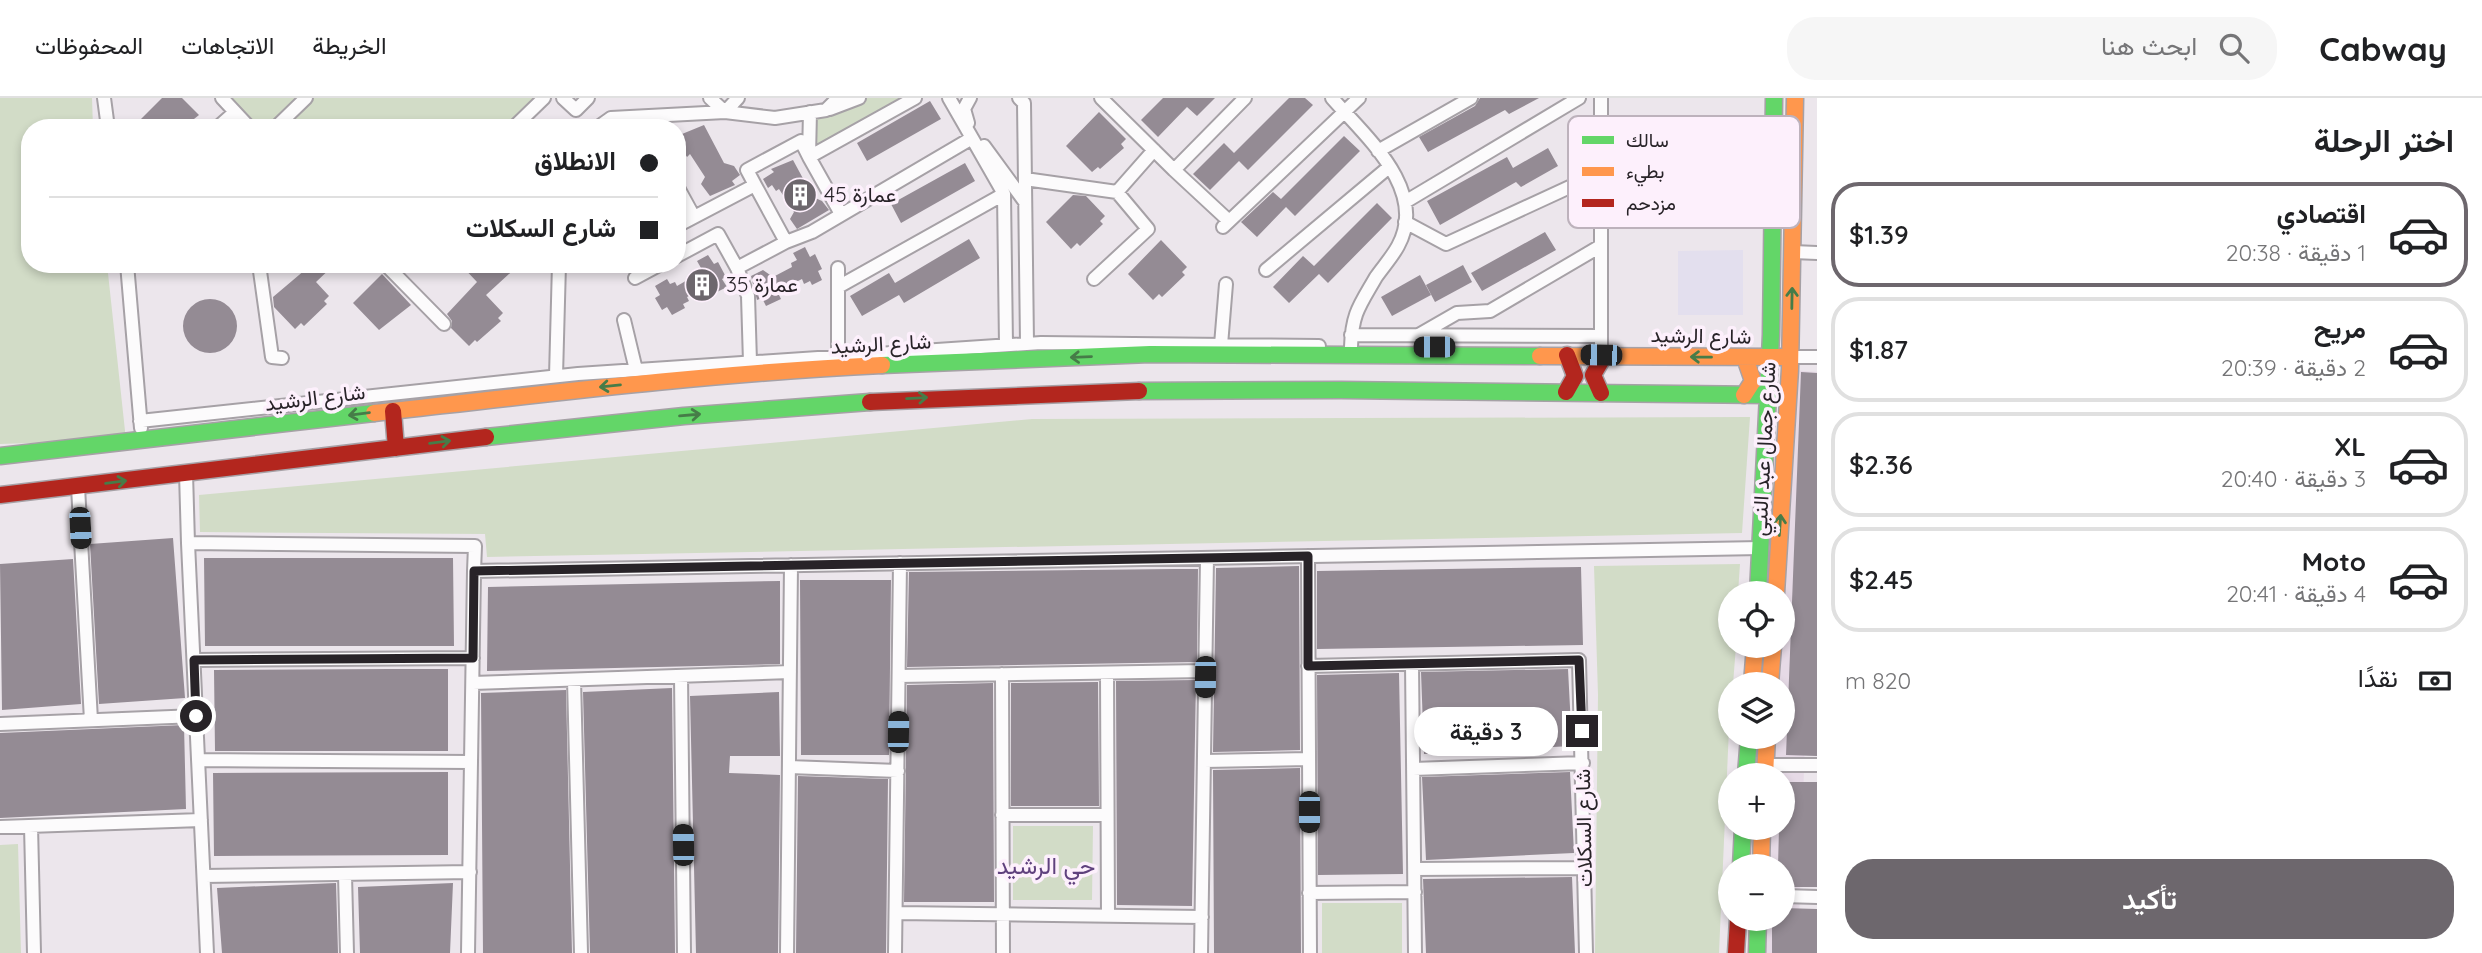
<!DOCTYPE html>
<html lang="ar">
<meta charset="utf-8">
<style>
body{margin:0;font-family:Quicksand,Vazirmatn,sans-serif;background:#f6f6f6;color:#202124;direction:rtl;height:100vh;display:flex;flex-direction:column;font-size:26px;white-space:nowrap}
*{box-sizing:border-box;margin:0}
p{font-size:23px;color:#757577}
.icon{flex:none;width:38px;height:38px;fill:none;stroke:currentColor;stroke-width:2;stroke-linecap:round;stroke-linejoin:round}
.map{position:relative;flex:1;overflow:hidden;direction:ltr}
.details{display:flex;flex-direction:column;background:#fff;width:665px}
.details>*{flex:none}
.top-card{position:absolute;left:21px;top:21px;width:665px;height:154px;border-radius:28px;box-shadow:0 4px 10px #0003;direction:rtl;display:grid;align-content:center;height:154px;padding:0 28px;background:#fff}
.fabs{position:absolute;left:1718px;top:483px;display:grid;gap:14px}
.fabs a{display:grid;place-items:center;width:77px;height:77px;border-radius:50%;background:#fff;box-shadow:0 4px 10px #0003;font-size:35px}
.end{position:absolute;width:32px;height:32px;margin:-16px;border:9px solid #282328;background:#fff;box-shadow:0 0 0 4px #fff}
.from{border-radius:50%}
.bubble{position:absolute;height:49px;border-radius:24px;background:#fff;box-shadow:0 4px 10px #0003;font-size:23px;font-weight:600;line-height:49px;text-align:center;direction:rtl}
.car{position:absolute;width:21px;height:42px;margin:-21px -10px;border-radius:9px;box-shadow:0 0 5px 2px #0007;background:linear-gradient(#222 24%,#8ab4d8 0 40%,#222 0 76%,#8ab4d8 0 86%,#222 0)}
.top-card b{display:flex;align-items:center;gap:24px;height:66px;font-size:26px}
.top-card b+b{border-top:2px solid #e0e0e0}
.top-card i{width:18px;height:18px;background:#202124}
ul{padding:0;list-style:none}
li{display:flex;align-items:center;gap:21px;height:105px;margin:0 14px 10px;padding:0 14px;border:4px solid #e0e0e0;border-radius:28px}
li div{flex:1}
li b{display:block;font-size:26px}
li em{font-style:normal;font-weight:600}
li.active{border-color:#6d676d}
li>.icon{width:63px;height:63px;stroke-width:1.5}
h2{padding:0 28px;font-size:32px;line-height:84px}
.pay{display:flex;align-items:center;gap:18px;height:77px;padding:0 28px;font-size:26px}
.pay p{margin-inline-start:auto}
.action{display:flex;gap:14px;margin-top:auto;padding:14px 28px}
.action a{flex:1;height:80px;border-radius:28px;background:#6d676d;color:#fff;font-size:28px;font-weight:600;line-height:80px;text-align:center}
header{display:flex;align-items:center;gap:42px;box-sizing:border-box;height:98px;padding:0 35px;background:#fff;border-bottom:2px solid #e0e0e0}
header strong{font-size:33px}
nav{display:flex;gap:38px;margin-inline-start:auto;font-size:24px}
.search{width:490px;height:63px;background:#f6f6f6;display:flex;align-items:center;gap:18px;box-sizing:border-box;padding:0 24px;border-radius:28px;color:#757577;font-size:26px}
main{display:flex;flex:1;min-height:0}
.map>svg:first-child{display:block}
.commercial{fill:#e6dae6}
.industrial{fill:#e3dfee}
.green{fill:#d2dcc7}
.building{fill:#948b94}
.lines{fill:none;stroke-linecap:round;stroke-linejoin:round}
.street-casing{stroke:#a6a1a6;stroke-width:16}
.fast-casing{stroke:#a6a1a6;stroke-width:19}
.slow-casing{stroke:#a6a1a6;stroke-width:19}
.jam-casing{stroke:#a6a1a6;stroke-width:19}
.street{stroke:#fcfbfc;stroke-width:12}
.fast{stroke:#63d668;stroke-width:16}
.slow{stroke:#ff974d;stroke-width:16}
.jam{stroke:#b3261e;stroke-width:16}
.oneway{stroke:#467c48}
.route{stroke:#282328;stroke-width:9}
.labels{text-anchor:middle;stroke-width:7;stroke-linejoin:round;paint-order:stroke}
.poi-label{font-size:21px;fill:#282328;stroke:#fdf0fc;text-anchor:start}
.street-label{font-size:21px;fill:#282328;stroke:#fdf0fc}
.quarter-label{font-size:24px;fill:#5f417d;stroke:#fdf0fc}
.key{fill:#fdf0fc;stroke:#bdb2bc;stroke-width:2}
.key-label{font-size:19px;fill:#282328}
</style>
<header>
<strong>Cabway</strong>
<div class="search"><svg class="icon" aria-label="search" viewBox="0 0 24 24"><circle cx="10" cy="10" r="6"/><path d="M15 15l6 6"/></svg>ابحث هنا</div>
<nav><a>الخريطة</a><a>الاتجاهات</a><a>المحفوظات</a></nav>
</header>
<main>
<section class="details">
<h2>اختر الرحلة</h2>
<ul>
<li class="active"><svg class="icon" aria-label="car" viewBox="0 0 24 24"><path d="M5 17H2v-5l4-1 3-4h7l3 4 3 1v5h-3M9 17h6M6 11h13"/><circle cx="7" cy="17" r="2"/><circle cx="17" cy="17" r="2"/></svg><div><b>اقتصادي</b><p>1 دقيقة · 20:38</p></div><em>$1.39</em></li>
<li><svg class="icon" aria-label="car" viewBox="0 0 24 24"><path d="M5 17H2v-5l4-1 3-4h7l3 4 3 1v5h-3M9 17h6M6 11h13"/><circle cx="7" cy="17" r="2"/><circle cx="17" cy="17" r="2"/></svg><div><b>مريح</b><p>2 دقيقة · 20:39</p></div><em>$1.87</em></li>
<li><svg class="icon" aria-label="car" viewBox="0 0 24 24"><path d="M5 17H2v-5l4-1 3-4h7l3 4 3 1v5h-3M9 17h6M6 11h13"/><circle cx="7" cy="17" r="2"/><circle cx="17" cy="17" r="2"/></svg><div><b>XL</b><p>3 دقيقة · 20:40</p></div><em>$2.36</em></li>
<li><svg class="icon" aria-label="car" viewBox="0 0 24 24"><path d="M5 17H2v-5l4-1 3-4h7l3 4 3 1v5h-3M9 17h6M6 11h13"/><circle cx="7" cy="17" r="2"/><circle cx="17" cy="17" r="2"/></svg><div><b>Moto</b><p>4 دقيقة · 20:41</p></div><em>$2.45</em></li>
</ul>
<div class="pay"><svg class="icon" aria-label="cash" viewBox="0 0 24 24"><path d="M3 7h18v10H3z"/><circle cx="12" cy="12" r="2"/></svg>نقدًا<p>820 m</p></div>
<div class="action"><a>تأكيد</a></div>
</section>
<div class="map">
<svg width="1817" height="855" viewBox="0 0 1817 855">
<rect width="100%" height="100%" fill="#ece6ec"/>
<path class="commercial" d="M1791 272 1817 274 1798 855H1762L1763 821H1783V768H1766L1768 730H1783V677H1771L1773 639H1783V586H1775L1777 548H1783Z"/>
<path class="industrial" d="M1743 152V217H1678V153Z"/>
<path class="green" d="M0 0H92L93 30H30V166H107L126 342 0 346Z
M222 0H544L513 30H250Z
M838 0H915L809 59 810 14Z
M1750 319 1742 435 487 459 485 436 200 434 199 397 1032 321Z
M1740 466 1738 495H1731V548H1736L1733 586H1731L1719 855H1595L1598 597 1594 468Z
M1013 728H1093L1092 802H1013Z
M18 746 21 855H0V747Z
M1322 805H1402V855H1322Z"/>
<path class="building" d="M162 0H182L199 17 194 21 202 30H145L139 23Z
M1163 0H1215L1197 18 1187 9 1158 39 1141 22Z
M1289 0H1305L1313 7 1248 72 1239 63 1210 92 1193 76 1224 45 1234 55Z
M1480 0H1539L1509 16 1505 12 1428 54 1419 39 1475 8Z
M930 3 941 21 867 63 857 45Z
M1099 14 1126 41 1121 46 1124 50 1100 71 1098 69 1092 74 1066 48Z
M704 27 724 65 734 68 740 77 732 83 735 87 710 98 701 86 705 79 690 56 687 59 683 53 677 57V44L684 40 682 36Z
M1344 38 1360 53 1295 118 1286 109 1257 139 1241 124 1273 94 1281 101Z
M1548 50 1558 68 1521 89 1516 84 1440 127 1427 103 1507 59 1513 70Z
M793 62 813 99 822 103 829 112 797 131 790 121 794 114 779 91 776 93 772 87 768 90 763 81 774 74 771 71Z
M965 65 975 83 901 125 891 106Z
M1073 97 1086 98 1105 118 1100 123 1103 126 1080 148 1077 145 1071 151 1046 124Z
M1377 105 1392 120 1328 185 1319 176 1289 205 1273 189 1303 158 1314 168Z
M1545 134 1556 152 1482 193 1471 175Z
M969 141 980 160 904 205 899 197 862 218 850 198 889 175 895 185Z
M1161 142 1187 169 1182 174 1185 177 1162 199 1159 196 1153 202 1128 176Z
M805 149 810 159 815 156 822 171 818 173 822 182 812 187 810 183 804 186 802 181 782 191 784 195 779 197 781 201 766 208 762 200 757 202 751 178 763 172 773 179 792 169 791 165 797 162 793 155Z
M708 157 714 166 718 164 726 179 722 181 727 189 717 194 714 191 709 194 706 189 687 199 689 203 683 206 685 210 672 217 667 209 662 212 655 200 660 197 655 188 667 181 670 186 675 184 677 188 696 177 694 174 701 170 697 163Z
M312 166H335L316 184 329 198 324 203 327 206 304 228 301 225 295 231 274 209 273 199Z
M460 166H520L486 197 503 215 498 220 501 223 477 244 475 242 469 248 451 230 452 223 447 216 477 184Z
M1463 167 1472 184 1435 204 1426 187Z
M382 176 411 207 379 232 353 205Z
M1420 177 1431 197 1392 218 1381 199Z
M183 228a27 27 0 1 1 54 0a27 27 0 1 1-54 0Z
M1801 274 1817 275V658L1786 657Z
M173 440 185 600 99 606 90 446Z
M204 460H453L454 548H205Z
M73 461 81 606 2 612 0 466Z
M1299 468 1300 652 1213 654 1216 470Z
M1581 469 1583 547 1317 551V473Z
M1175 471H1198L1197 564 907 569 909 474Z
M800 482H891L889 657H801Z
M780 483V566L487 573 488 489Z
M390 571H448V653H215L214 572Z
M1568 571 1572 648 1424 656 1421 574Z
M1399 575 1403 776 1318 777 1317 577Z
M1196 582 1192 808 1117 807 1116 583Z
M1098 584 1099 708H1011V585Z
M993 585 994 804H904L907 587Z
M672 590 675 855H590L583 594Z
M566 592 572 855H483L481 595Z
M779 594 780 658H730L729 675 780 677 778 855H696L690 598Z
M184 627 186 711 0 720V635Z
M1300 670 1301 855H1214L1213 672Z
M448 674V757L214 758 213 675Z
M1570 674 1574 755 1426 762 1422 679Z
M798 678 888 681 886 855H796Z
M1783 684H1817V789H1783V768H1778L1779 730H1783Z
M1572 779 1575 855H1426L1423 781Z
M336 785 338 855H222L217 790Z
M453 785 450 855H360L358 789Z
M1783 810 1817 811V855H1772V821H1783Z"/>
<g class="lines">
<g class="street-casing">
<path id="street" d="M104 0 108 30
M222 0 250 30
M563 0 576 12 588 0
M710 0 725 14 775 20 826 12 838 0
M1019 0 1024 5 1027 245
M1101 0 1174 72
M1332 0C1365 38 1429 92 1398 148 1392 159 1383 169 1376 179 1360 207 1352 215 1351 249
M1601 0V257
M830 11 859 0
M968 25 964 11 970 0
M217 30 235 14
M275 30 306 0
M513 30 544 0
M597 30 611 20 725 14 738 0
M984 48 1025 104
M1378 53 1471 0
M809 58 810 14
M1025 81 1117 94 1154 52
M677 88 694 119
M1004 96 1006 247
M1405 104 1579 0
M841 116 809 59 915 0
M1229 123 1174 72 1245 0
M1405 124 1446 146 1600 75
M677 128 755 87 747 72 801 43 809 59
M1223 129 1359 0
M786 144 812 134 972 40 949 0
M1793 154 1817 155
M677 158 718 136 737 170 786 144 755 87
M127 166 141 330
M259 166 272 259 282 260
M385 166 444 226
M737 170 748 198 750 264
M838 170V258
M1266 172 1389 69
M635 180 661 166
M1094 181 1148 131 1117 94
M838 189 1004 96 972 40
M624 222 636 272
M1351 237 1600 238
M1417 238 1457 215 1490 213 1599 149
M1221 247 1226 186
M1790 259H1817
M556 278 559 166
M140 323 578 276 1041 245 1319 248
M186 375 188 445 475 448 474 473 1761 450
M78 389 91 622
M188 445 207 855
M1308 458 1310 855
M194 562 473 560
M1412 566 1415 855
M1308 568 1579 562 1586 855
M1107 575 1108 818
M1002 576 1003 855
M681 578 684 855
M899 578 1205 573
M574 582 581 855
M473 585 790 574
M0 626 196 618
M198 662 471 664
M1204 663 1309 661
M1765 667H1817
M789 669 898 673
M1413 671 1583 665
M1002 717H1107
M31 728 34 855
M0 729 201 722
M1414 771 1585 770
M345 777 347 855
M204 778 470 774
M1309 795 1415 794
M1783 798 1817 799
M896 815 1202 819
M468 855 474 473
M787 855 791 467
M895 855 900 465
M1201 855 1207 460"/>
</g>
<g class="fast-casing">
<path id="fast" d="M882 267 1150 256 1540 258
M1139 293 1341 292 1768 297
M486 339 684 318 870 304
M0 358 374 315
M1758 495 1771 237 1774 0
M1746 677 1749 639
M1741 768 1743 730
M1757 855 1758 821"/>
</g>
<g class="slow-casing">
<path id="slow" d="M1540 258 1790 259
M1744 297 1753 283 1745 260
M374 315C543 296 712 275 882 267
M1776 495 1790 271 1795 0
M1752 586 1755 548
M1770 586 1773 548
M1765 677 1767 639
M1761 768 1762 730"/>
</g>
<g class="jam-casing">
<path id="jam" d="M1566 294 1575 278 1567 257
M1601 295 1593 277 1604 258
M870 304 1139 293
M393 313 396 350
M0 397 486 339
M1736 855 1738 821"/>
</g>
<use href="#street" class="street"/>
<use href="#fast" class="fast"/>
<use href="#slow" class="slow"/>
<use href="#jam" class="jam"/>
</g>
<defs><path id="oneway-shaft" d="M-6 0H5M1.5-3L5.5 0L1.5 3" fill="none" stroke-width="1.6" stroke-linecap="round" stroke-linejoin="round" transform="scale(1.75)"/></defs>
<g class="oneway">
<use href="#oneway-shaft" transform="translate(1792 200) rotate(-89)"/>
<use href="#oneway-shaft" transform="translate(1081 259) rotate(178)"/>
<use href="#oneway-shaft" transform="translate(1701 259) rotate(-179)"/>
<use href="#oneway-shaft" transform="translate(610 288) rotate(174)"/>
<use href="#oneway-shaft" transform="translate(917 300) rotate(-3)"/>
<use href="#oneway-shaft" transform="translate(359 316) rotate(173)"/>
<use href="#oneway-shaft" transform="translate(690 317) rotate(-5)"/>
<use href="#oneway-shaft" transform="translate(440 344) rotate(-7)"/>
<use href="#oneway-shaft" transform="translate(116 384) rotate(-7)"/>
<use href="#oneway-shaft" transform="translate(1780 427) rotate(-86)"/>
</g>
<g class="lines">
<path class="route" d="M196 618 194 562 473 560 474 473 1308 458V568L1579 562 1582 633"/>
</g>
<defs>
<g id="building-disc" transform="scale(1.75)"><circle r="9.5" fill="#6d676d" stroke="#fdf0fc"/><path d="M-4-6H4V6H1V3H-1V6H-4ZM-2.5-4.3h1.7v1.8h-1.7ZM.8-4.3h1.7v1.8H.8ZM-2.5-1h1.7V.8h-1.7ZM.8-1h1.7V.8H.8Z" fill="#fff"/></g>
</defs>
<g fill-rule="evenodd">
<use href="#building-disc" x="800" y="97"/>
<use href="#building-disc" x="702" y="187"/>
</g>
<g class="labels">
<g class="poi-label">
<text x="824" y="104">عمارة 45</text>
<text x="726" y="194">عمارة 35</text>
</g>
<g class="street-label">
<text transform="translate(1701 238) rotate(1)" y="7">شارع الرشيد</text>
<text transform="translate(881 246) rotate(-3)" y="7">شارع الرشيد</text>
<text transform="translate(315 300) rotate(-7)" y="7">شارع الرشيد</text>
<text transform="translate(1764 351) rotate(-87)" y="7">شارع جمال عبد النبي</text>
<text transform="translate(1584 730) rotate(-91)" y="7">شارع السكلات</text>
</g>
<g class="quarter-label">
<text x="1046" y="776">حي الرشيد</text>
</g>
</g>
<rect x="1568" y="18" width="232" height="112" rx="10" class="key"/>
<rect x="1582" y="38" width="32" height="8" fill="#63d668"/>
<rect x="1582" y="69" width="32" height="9" fill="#ff974d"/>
<rect x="1582" y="101" width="32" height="8" fill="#b3261e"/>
<g class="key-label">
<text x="1626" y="49">سالك</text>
<text x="1626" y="80">بطيء</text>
<text x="1626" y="112">مزدحم</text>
</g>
</svg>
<div class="fabs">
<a><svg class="icon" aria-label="locate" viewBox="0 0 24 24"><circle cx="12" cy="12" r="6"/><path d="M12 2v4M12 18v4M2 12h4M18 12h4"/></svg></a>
<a><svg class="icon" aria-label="layers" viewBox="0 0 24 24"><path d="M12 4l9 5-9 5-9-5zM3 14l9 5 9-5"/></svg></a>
<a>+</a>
<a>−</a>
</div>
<i class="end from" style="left:196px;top:618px"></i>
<i class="end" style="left:1582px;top:633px"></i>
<div class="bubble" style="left:1414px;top:609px;width:144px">3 دقيقة</div>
<i class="car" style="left:1434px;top:249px;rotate:270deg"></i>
<i class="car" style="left:1601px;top:257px;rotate:271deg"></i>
<i class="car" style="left:80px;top:430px;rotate:177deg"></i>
<i class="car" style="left:1205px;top:579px;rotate:181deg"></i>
<i class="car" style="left:898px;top:634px;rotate:1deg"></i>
<i class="car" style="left:1309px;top:714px;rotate:180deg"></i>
<i class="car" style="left:683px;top:747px;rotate:359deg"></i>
<div class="top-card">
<b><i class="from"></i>الانطلاق</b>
<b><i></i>شارع السكلات</b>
</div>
</div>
</main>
